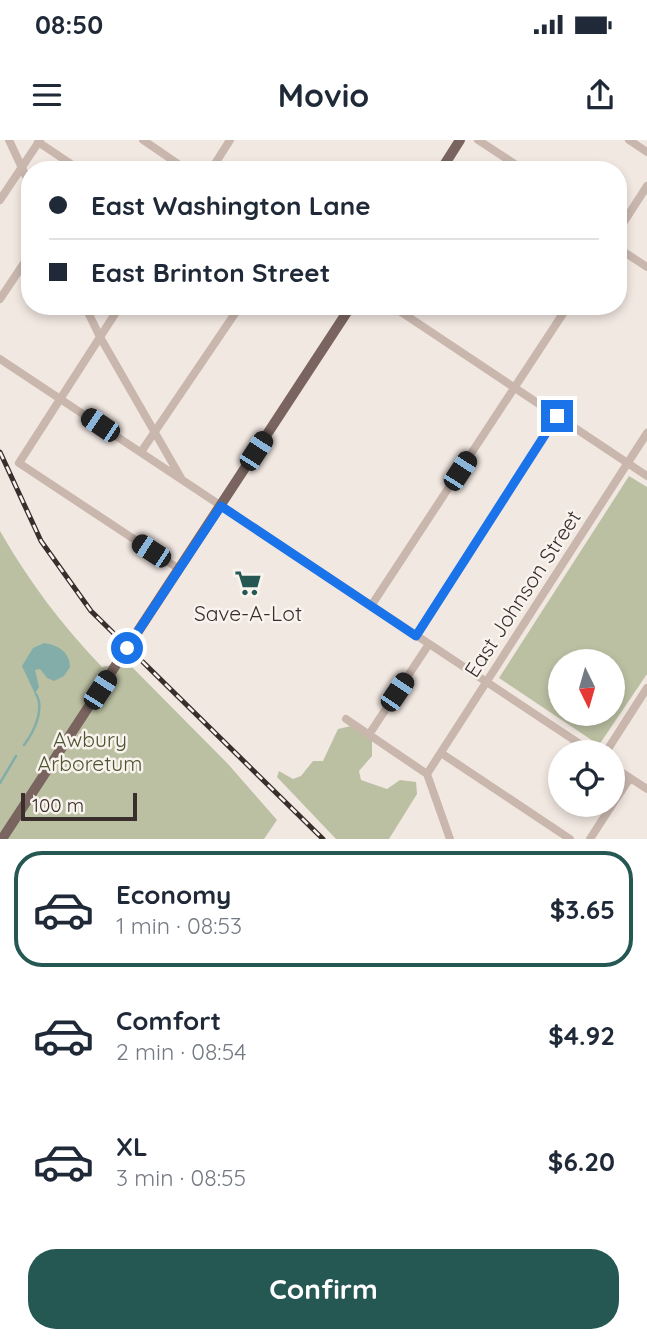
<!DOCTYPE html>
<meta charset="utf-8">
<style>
body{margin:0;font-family:Quicksand,sans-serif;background:#f2f2f3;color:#1f2937;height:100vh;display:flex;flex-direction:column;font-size:26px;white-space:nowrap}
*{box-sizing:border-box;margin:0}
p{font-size:23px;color:#747a83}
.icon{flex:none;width:38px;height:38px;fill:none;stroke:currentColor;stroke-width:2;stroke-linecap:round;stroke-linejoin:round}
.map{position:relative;height:699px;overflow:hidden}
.details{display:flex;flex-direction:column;background:#fff;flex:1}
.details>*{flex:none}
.top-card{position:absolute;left:21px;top:21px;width:606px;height:154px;border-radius:28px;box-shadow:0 4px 10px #0003;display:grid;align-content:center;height:154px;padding:0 28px;background:#fff}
.needle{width:46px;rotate:175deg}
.controls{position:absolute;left:548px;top:509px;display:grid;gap:14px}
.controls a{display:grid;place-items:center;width:77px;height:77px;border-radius:50%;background:#fff;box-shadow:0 4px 10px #0003;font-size:35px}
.scale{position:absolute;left:21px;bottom:18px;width:116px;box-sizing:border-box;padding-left:7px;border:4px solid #392e2c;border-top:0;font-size:19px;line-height:24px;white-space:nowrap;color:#392e2c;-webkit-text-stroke:5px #f9f3ee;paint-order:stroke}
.end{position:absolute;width:32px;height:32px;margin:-16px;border:9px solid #1a73e8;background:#fff;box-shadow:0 0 0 4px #fff}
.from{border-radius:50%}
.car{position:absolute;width:21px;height:42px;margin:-21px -10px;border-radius:9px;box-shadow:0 0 5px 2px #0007;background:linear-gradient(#222 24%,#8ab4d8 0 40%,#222 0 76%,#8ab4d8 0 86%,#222 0)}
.top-card b{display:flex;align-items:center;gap:24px;height:66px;font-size:26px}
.top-card b+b{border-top:2px solid #e0e1e3}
.top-card i{width:18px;height:18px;background:#1f2937}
ul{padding:12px 0 0;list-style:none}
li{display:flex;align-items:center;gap:21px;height:116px;margin:0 14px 10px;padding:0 14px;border:4px solid transparent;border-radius:28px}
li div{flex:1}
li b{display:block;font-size:26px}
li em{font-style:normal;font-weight:700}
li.on{border-color:#255753}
li>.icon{width:63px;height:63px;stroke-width:1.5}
.cta{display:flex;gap:14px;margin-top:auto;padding:14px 28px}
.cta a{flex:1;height:80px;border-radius:28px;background:#255753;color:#fff;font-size:28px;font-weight:700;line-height:80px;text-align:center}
.status{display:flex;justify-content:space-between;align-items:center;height:49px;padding:0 35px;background:#fff;direction:ltr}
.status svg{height:19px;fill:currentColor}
header{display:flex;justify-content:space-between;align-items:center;height:91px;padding:0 28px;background:#fff;font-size:32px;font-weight:700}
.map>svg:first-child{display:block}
.green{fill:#bbc0a3;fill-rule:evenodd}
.water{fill:#83ada8}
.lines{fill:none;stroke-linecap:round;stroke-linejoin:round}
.stream{stroke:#83ada8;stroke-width:2.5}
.minor{stroke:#c9b7ae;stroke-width:8}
.major{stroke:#79645f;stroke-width:10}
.rail-casing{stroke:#392e2c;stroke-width:5}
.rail{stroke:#f9f3ee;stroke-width:2.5;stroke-dasharray:8;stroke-linecap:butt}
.route{stroke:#1a73e8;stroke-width:9}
.labels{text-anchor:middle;stroke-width:5;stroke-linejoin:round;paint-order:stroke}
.street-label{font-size:21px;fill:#392e2c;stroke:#f9f3ee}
.poi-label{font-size:21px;fill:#392e2c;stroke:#f9f3ee}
.park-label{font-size:21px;fill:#4d5532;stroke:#f9f3ee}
</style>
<div class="status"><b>08:50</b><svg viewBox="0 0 49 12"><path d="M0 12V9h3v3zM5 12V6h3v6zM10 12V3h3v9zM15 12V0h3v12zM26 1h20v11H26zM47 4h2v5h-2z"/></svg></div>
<header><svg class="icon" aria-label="menu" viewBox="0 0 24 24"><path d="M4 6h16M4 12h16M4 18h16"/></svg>Movio<svg class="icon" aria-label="share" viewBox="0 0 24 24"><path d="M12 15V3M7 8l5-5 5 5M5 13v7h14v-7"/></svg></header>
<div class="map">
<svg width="647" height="699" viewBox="0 0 647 699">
<rect width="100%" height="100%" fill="#f2e8e2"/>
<path class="green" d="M629 336 647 347V534L599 605 499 538ZM560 522H612V574H560Z
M0 391C29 442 62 485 102 527L127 522 228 624 277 680 264 699H0Z
M351 586 372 599V616L359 631 361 640 387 649 400 640 416 642 417 654 389 699H336L277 637 279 631 293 639 301 636 313 621H323L338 589Z"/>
<path class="water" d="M44 503C58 505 70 512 70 527L64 536 54 541 47 538 40 529 35 530 39 547 35 554 22 526 33 508Z"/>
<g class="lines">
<path class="stream" d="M24 605C34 592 45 569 36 554
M0 643 16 616"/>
<path class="minor" d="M9 0 30 45
M143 0 187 30
M478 0 524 30
M629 0 647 12
M38 2 80 30
M211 30 230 0
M0 60 40 0
M618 91 647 46
M618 108 647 127
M0 159 30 114
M85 166 100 197 181 338
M120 166 19 323 179 429
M392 166 647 336
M0 219 592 612
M141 312 240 166
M371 466 568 166
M416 496 557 276
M346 579 427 634
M370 593 429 504
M606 612 647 548
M441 613 570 699
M612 626 647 649
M427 634 647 293
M427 634 450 699
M612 665 630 638
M590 699 612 665"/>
<path class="major" d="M441 30 460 0
M2 699 351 166"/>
<g class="rail-casing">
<path id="rail" d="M0 312 41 401 91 471 323 699"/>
</g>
<use href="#rail" class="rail"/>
</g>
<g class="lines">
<path class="route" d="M127 508 221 366 416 496 557 276"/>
</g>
<defs>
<g id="supermarket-bare" transform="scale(2.1)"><path d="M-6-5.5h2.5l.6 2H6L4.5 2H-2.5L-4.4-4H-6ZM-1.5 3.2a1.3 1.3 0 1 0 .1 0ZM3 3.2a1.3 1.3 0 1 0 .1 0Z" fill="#255753" stroke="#f9f3ee" stroke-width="2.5" paint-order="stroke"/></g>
</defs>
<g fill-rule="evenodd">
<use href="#supermarket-bare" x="248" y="443"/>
</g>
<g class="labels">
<g class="street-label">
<text transform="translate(523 454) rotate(-57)" y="7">East Johnson Street</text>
</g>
<g class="poi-label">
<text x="248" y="481">Save-A-Lot</text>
</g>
<g class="park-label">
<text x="90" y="607">Awbury<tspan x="90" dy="24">Arboretum</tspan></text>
</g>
</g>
</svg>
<div class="controls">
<a><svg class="needle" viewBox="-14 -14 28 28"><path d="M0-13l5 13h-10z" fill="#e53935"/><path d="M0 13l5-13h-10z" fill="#747a83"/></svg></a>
<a><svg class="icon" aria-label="locate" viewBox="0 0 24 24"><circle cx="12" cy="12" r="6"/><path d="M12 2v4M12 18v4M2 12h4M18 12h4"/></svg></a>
</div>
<div class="scale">100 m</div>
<i class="end from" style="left:127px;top:508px"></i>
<i class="end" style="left:557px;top:276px"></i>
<i class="car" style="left:100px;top:285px;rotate:304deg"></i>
<i class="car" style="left:256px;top:311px;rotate:33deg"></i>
<i class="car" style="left:460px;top:331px;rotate:33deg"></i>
<i class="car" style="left:151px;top:411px;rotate:303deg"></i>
<i class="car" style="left:100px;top:550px;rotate:33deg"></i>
<i class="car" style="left:397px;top:552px;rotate:34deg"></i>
<div class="top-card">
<b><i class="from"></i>East Washington Lane</b>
<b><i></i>East Brinton Street</b>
</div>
</div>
<section class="details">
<ul>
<li class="on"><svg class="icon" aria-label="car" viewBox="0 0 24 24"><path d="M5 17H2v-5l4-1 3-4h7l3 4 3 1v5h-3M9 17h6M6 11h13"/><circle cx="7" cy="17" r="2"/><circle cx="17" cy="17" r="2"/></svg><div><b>Economy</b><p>1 min · 08:53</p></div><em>$3.65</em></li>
<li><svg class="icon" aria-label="car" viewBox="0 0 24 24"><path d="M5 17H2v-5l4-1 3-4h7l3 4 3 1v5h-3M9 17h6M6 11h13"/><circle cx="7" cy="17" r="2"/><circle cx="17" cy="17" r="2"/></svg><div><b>Comfort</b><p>2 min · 08:54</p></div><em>$4.92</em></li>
<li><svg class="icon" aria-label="car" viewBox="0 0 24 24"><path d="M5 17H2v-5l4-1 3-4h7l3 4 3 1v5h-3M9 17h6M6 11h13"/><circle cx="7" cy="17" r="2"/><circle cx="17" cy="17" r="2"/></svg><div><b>XL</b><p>3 min · 08:55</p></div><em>$6.20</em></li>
</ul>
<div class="cta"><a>Confirm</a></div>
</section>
